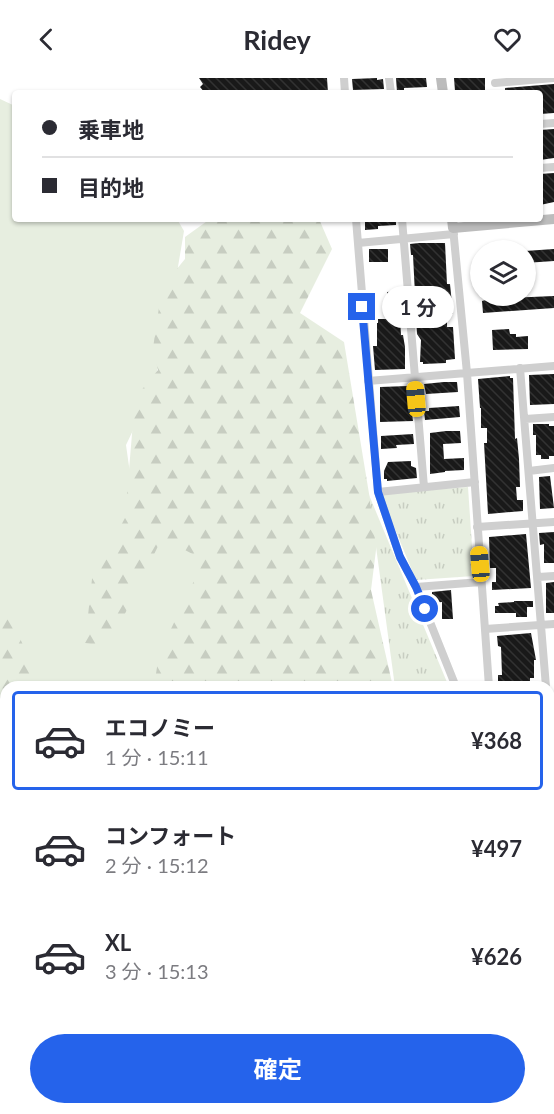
<!DOCTYPE html>
<html lang="ja">
<meta charset="utf-8">
<style>
body{margin:0;font-family:Lato,"Noto Sans JP",sans-serif;background:#f2f2f3;color:#2b2b33;height:100vh;display:flex;flex-direction:column;font-size:22px;white-space:nowrap}
*{box-sizing:border-box;margin:0}
p{font-size:20px;color:#7c7c81}
.icon{flex:none;width:33px;height:33px;fill:none;stroke:currentColor;stroke-width:2;stroke-linecap:round;stroke-linejoin:round}
.map{position:relative;flex:1;overflow:hidden}
.side{position:absolute;left:0px;top:603px;width:555px;height:434px;display:flex;flex-direction:column;background:#fff;border-radius:18px 18px 0 0;box-shadow:0 2px 4px #0004}
.side>*{flex:none}
.banner{position:absolute;left:12px;top:12px;width:531px;height:132px;border-radius:6px;box-shadow:0 2px 4px #0004;display:grid;align-content:center;height:132px;padding:0 30px;background:#fff}
.buttons{position:absolute;left:470px;top:162px;display:grid;gap:12px}
.buttons a{display:grid;place-items:center;width:66px;height:66px;border-radius:50%;background:#fff;box-shadow:0 2px 4px #0004;font-size:30px}
.end{position:absolute;width:27px;height:27px;margin:-14px;border:8px solid #2563eb;background:#fff;box-shadow:0 0 0 3px #fff}
.from{border-radius:50%}
.bubble{position:absolute;height:42px;border-radius:21px;background:#fff;box-shadow:0 2px 4px #0004;font-size:20px;font-weight:700;line-height:42px;text-align:center}
.car{position:absolute;width:18px;height:36px;margin:-18px -9px;border-radius:8px;box-shadow:0 0 4px 2px #0007;background:linear-gradient(#f5c518 24%,#345 0 40%,#f5c518 0 76%,#345 0 86%,#f5c518 0)}
.banner b{display:flex;align-items:center;gap:21px;height:57px;font-size:22px}
.banner b+b{border-top:2px solid #e1e1e2}
.banner i{width:15px;height:15px;background:#2b2b33}
ul{padding:10px 0 0;list-style:none}
li{display:flex;align-items:center;gap:18px;height:99px;margin:0 12px 9px;padding:0 18px;border:3px solid transparent;border-radius:6px}
li div{flex:1}
li b{display:block;font-size:22px}
li em{font-style:normal;font-weight:700}
li.active{border-color:#2563eb}
li>.icon{width:54px;height:54px;stroke-width:1.5}
.cta{display:flex;gap:12px;margin-top:auto;padding:12px 30px}
.cta a{flex:1;height:69px;border-radius:36px;background:#2563eb;color:#fff;font-size:24px;font-weight:700;line-height:69px;text-align:center}
header{display:flex;justify-content:space-between;align-items:center;height:78px;padding:0 30px;background:#fff;font-size:27px;font-weight:700}
.map>svg:first-child{display:block}
.grass{fill:#e7eee0}
.forest{fill:url(#forest-firs)}
.park{fill:url(#park-tufts)}
.lines{fill:none;stroke-linecap:round;stroke-linejoin:round}
.stream{stroke:#cde0ee;stroke-width:2}
.building{fill:url(#building-back-hatch)}
.path{stroke:#cfcfcf;stroke-width:1.5;stroke-dasharray:3 3;stroke-linecap:butt}
.lane{stroke:#cfcfcf;stroke-width:4}
.street{stroke:#cfcfcf;stroke-width:8}
.secondary{stroke:#bcbcbc;stroke-width:10}
.route{stroke:#2563eb;stroke-width:8}
</style>
<header><svg class="icon" aria-label="back" viewBox="0 0 24 24"><path d="M15 5l-7 7 7 7"/></svg>Ridey<svg class="icon" aria-label="heart" viewBox="0 0 24 24"><path d="M12 20l-8-8c-3-5 5-10 8-4 3-6 11-1 8 4z"/></svg></header>
<div class="map">
<svg width="554" height="1036" viewBox="0 0 554 1036">
<defs>
<pattern id="forest-firs" width="22" height="20" patternUnits="userSpaceOnUse" patternTransform="scale(1.5)"><rect width="22" height="20" fill="#e7eee0"/><path d="M5 1l3.5 6h-7zM16 11l3.5 6h-7z" fill="#c7cdc1"/></pattern>
<pattern id="park-tufts" width="24" height="20" patternUnits="userSpaceOnUse" patternTransform="scale(1.5)"><rect width="24" height="20" fill="#e7eee0"/><path d="M3 7l-1-3M5 7V3M7 7l1-3M15 17l-1-3M17 17v-4M19 17l1-3" fill="none" stroke="#c7cdc1"/></pattern>
<pattern id="building-back-hatch" width="6" height="6" patternUnits="userSpaceOnUse" patternTransform="scale(1.5)"><rect width="6" height="6" fill="#191919"/><path d="M-1 5l2 2M0 0l6 6M5-1l2 2" fill="none" stroke="#323232"/></pattern>
</defs>
<rect width="100%" height="100%" fill="#fff"/>
<path class="grass" d="M0 21 15 28V141H177L184 153 164 272 147 323 126 367 138 452 182 457 204 475 209 510 164 609H6V1030L208 1031 207 1036H0Z"/>
<path class="forest" d="M210 141H319L332 171 300 235 344 264 377 464 371 512 393 609H154L159 576 204 482 162 460 116 554 97 567 85 565 92 501 125 440 135 320 158 292 153 270 162 209 185 181V159Z
M0 530 10 537 35 595 34 609H6V650L0 631Z
M549 815 554 816V1036H195L196 1030H549Z"/>
<path class="park" d="M468 409 474 498 416 502 380 415Z
M369 417 449 609H395Z"/>
<g class="lines">
<path class="stream" d="M549 1012 554 1008
M518 1036 523 1030"/>
</g>
<path class="building" d="M199 0H327L328 15H205L200 9 203 6Z
M377 0V2L383 1 384 11 353 12 352 1Z
M396 0H426L427 9 404 10V13L397 14Z
M454 0H485V14L459 15 458 12 455 13Z
M554 6V35L540 36V15H505V10Z
M554 51V80L540 82V52Z
M554 95V124L540 127V96Z
M365 141H396V147L378 148V151L365 152Z
M419 165H445L447 206H450L453 236H447V249H453L455 281 446 282V285L423 286V284H420L421 262 417 256 413 177H411L410 166Z
M369 171H388V184H369Z
M554 171V183L525 185V173Z
M401 213V227L387 228V214Z
M554 218V230L483 235 482 223 489 221Z
M377 241H400L401 257H403L405 269V291L375 292 373 268H377Z
M509 251 510 256H516V259L528 258V271L493 272 492 252Z
M554 296V326L530 327 529 297Z
M510 298V300H513L515 361 517 360 519 381 520 409H516L517 422H523V433L488 436 484 365H487V350H481V330H480L478 301Z
M444 304H457L458 314 426 316 424 306Z
M408 308 409 328H411L413 343 380 344V309Z
M459 328 460 339 425 342 424 333H429V330Z
M533 346H549V348H554V378H549V381H541V377H536V357H533Z
M446 353H460L461 365 443 366 444 381 464 380V392L445 393V394L430 396V355Z
M413 356 414 366 396 367 397 370 381 371V358Z
M411 383V388L416 390 417 400 387 403V401H384V393L388 384Z
M550 398 554 430 540 431 539 399Z
M554 454V485H544V466L540 467 539 455Z
M526 456 531 510 492 512V504H496V490H490L489 459Z
M554 504V535H546V505Z
M451 512 453 541H442V524L432 525V514Z
M514 523H533V529H527V539H516V535H495V528H499L498 525 514 524Z
M531 555 536 582H534V600H530V609H521L519 603 498 604V597H502L501 569 498 568 497 558Z"/>
<g class="lines">
<path class="path" d="M549 828H554
M372 1030 376 1033
M366 1036 369 1030"/>
<path class="lane" d="M549 704 554 705"/>
<path class="street" d="M344 0 345 15
M389 0 391 15
M495 5 554 0
M540 46 554 45
M540 90 554 89
M356 141 378 414 400 479 416 509 456 609
M402 141 424 409
M453 150 467 295 489 609
M358 165 454 156
M520 290 546 609
M368 303 554 288
M525 341 554 339
M529 393 554 390
M378 414 475 404
M477 449 554 444
M538 499 554 498
M416 509 481 504
M485 551 554 546
M549 634 554 644
M549 665 554 662
M549 724 554 742"/>
<path class="secondary" d="M441 0 443 15
M452 141 453 150 554 141"/>
</g>
<g class="lines">
<path class="route" d="M362 229 378 414 400 479 416 509 425 531"/>
</g>
</svg>
<div class="buttons">
<a><svg class="icon" aria-label="layers" viewBox="0 0 24 24"><path d="M12 4l9 5-9 5-9-5zM3 14l9 5 9-5"/></svg></a>
</div>
<i class="end from" style="left:425px;top:531px"></i>
<i class="end" style="left:362px;top:229px"></i>
<div class="bubble" style="left:382px;top:208px;width:72px">1 分</div>
<i class="car" style="left:416px;top:321px;rotate:355deg"></i>
<i class="car" style="left:480px;top:486px;rotate:355deg"></i>
<div class="banner">
<b><i class="from"></i>乗車地</b>
<b><i></i>目的地</b>
</div>
<section class="side">
<ul>
<li class="active"><svg class="icon" aria-label="car" viewBox="0 0 24 24"><path d="M5 17H2v-5l4-1 3-4h7l3 4 3 1v5h-3M9 17h6M6 11h13"/><circle cx="7" cy="17" r="2"/><circle cx="17" cy="17" r="2"/></svg><div><b>エコノミー</b><p>1 分 · 15:11</p></div><em>¥368</em></li>
<li><svg class="icon" aria-label="car" viewBox="0 0 24 24"><path d="M5 17H2v-5l4-1 3-4h7l3 4 3 1v5h-3M9 17h6M6 11h13"/><circle cx="7" cy="17" r="2"/><circle cx="17" cy="17" r="2"/></svg><div><b>コンフォート</b><p>2 分 · 15:12</p></div><em>¥497</em></li>
<li><svg class="icon" aria-label="car" viewBox="0 0 24 24"><path d="M5 17H2v-5l4-1 3-4h7l3 4 3 1v5h-3M9 17h6M6 11h13"/><circle cx="7" cy="17" r="2"/><circle cx="17" cy="17" r="2"/></svg><div><b>XL</b><p>3 分 · 15:13</p></div><em>¥626</em></li>
</ul>
<div class="cta"><a>確定</a></div>
</section>
</div>
